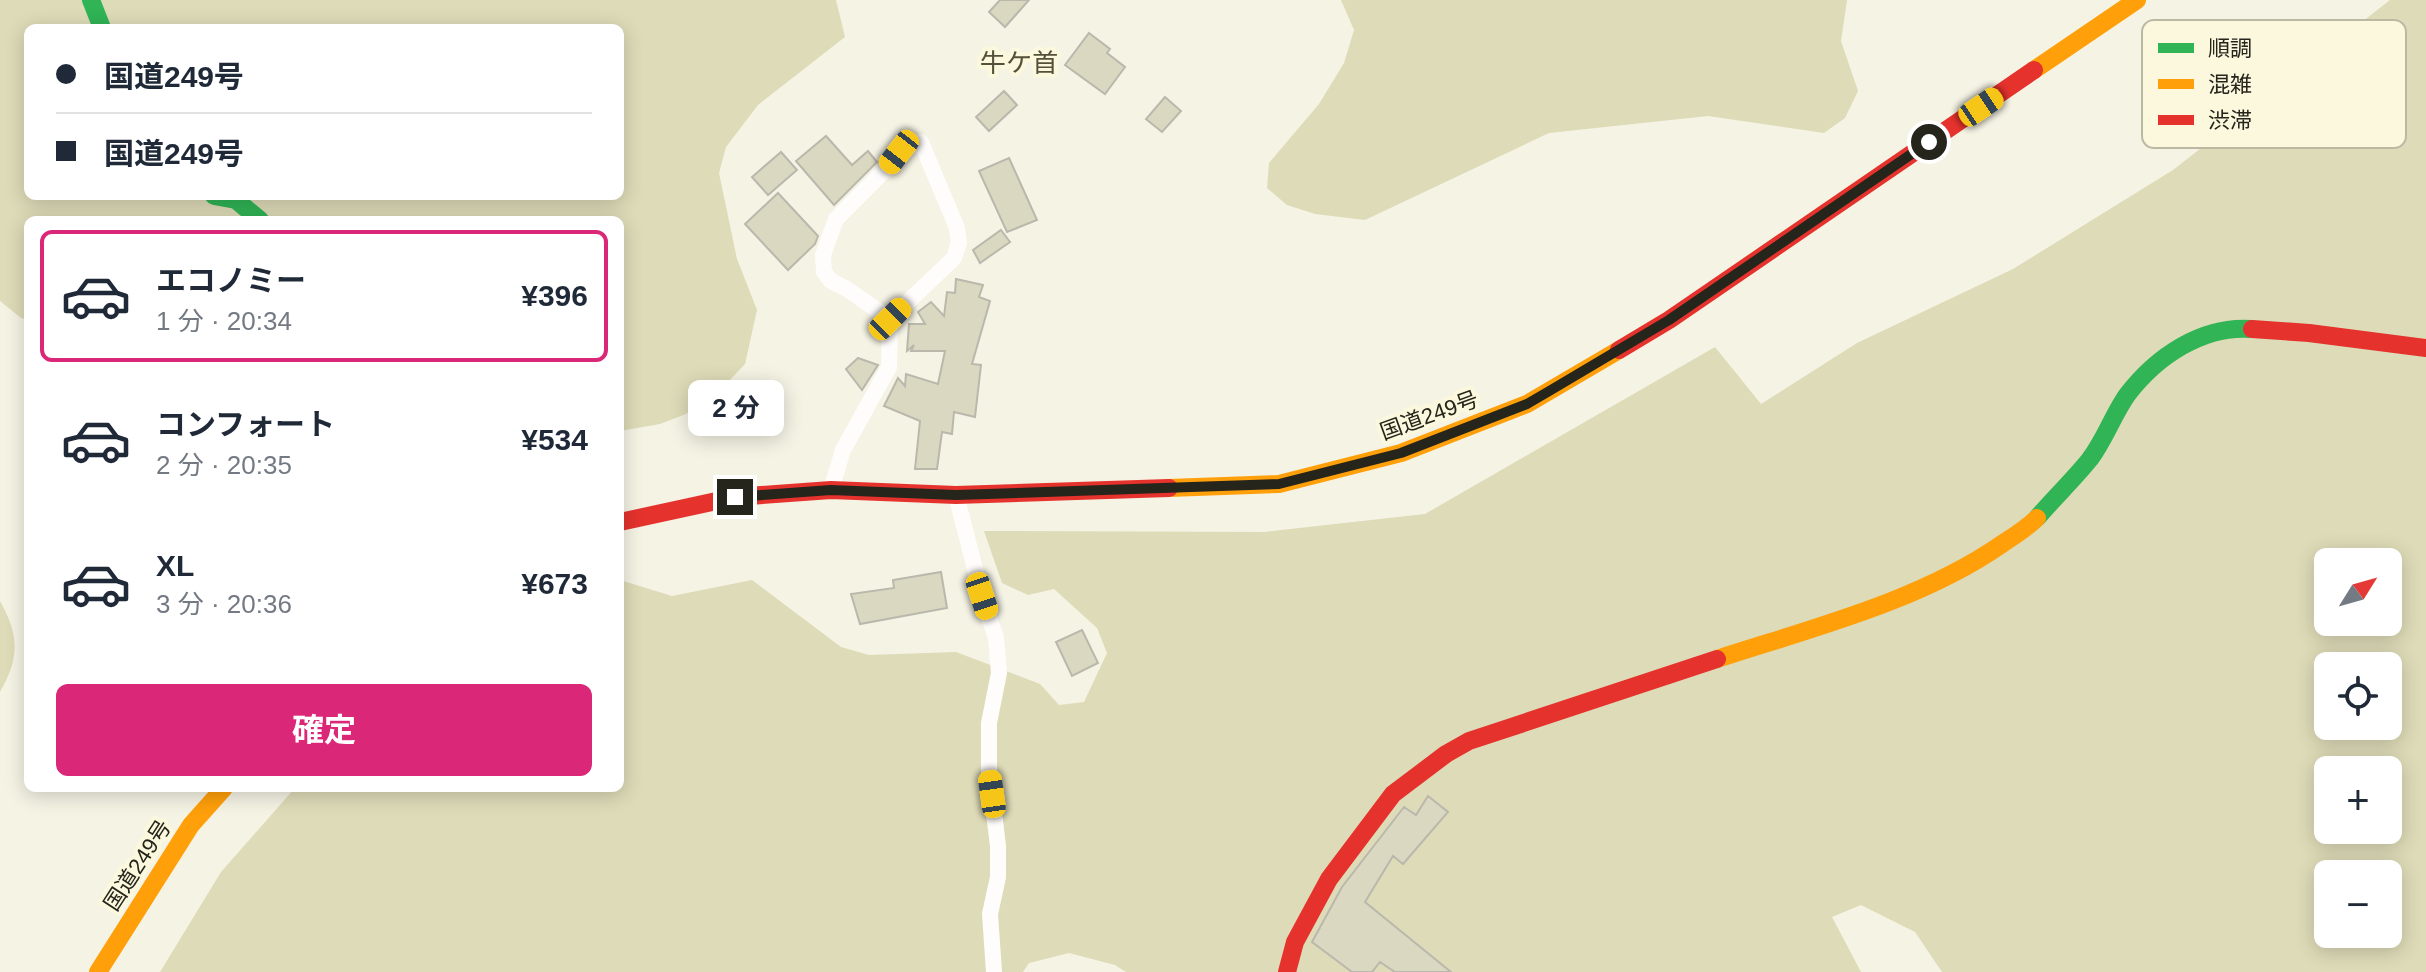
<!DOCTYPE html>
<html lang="ja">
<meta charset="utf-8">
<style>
body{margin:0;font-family:Arial,"Noto Sans JP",sans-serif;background:#f6f6f7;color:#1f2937;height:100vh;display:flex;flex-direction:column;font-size:30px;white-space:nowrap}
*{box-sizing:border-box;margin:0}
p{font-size:26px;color:#747a83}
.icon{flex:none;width:44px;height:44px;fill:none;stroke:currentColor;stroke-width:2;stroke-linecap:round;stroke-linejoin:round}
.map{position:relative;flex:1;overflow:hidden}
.side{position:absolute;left:24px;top:216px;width:600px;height:576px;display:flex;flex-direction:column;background:#fff;border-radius:12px;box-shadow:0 4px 20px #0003}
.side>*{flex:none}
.banner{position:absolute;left:24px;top:24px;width:600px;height:176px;border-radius:12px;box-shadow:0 4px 20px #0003;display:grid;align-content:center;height:176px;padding:0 32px;background:#fff}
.needle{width:52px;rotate:53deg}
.tools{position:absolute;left:2314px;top:548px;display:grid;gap:16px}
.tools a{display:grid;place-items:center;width:88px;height:88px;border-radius:12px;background:#fff;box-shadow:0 4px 20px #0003;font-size:40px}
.end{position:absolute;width:36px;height:36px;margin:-18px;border:10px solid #26251b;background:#fff;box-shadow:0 0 0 4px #fff}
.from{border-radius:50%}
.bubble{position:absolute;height:56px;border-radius:12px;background:#fff;box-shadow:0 4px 20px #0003;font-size:26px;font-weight:700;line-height:56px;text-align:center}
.car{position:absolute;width:24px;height:48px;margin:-24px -12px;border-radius:10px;box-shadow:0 0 6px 2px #0007;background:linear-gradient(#f5c518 24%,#345 0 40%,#f5c518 0 76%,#345 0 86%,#f5c518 0)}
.banner b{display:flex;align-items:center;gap:28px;height:76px;font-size:30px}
.banner b+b{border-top:2px solid #e0e1e3}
.banner i{width:20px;height:20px;background:#1f2937}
ul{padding:14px 0 0;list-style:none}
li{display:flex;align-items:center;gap:24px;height:132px;margin:0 16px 12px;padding:0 16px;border:4px solid transparent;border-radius:12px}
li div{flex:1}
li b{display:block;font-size:30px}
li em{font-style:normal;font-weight:700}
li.active{border-color:#db2777}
li>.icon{width:72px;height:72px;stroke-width:1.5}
.button{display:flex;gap:16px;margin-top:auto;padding:16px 32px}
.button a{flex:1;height:92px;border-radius:12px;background:#db2777;color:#fff;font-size:32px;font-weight:700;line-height:92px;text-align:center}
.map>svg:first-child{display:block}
.green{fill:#dedbb8;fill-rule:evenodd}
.building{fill:#dad8c1;stroke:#bab8ac;stroke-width:2}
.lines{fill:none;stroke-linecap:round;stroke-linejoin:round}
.street{stroke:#fefdfb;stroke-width:16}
.fast{stroke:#30b455;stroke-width:18}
.slow{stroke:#ff9f0a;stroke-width:18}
.jam{stroke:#e5322d;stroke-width:18}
.route{stroke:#26251b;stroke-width:10}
.labels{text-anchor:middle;stroke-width:8;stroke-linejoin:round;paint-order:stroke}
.street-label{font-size:22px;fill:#26251b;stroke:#fbf8de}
.quarter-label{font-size:26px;fill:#53513b;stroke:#fbf8de}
.key{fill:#fbf8de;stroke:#bbb9a4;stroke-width:2}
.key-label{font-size:22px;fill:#26251b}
</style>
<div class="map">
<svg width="2426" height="972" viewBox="0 0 2426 972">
<rect width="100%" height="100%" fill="#f5f3e4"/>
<path class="green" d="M0 0H836L845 37 758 105 726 147 719 173 737 259 757 310 745 364 728 382 686 414 660 424 620 431V220H28V320L21 318 0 301ZM28 28H620V196H28Z
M1341 0H1847L1841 41 1858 91 1845 118 1824 133 1708 116 1549 133 1365 220 1315 214 1287 205 1267 188 1269 163 1319 104 1344 63 1354 30Z
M2390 0H2426V972H1942L1915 932 1861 905 1832 917 1861 972H1126L1115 965 1069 953 1029 963 1023 972H160L221 872 295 788H620V580L672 596 752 580 841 647 869 655 956 652 1040 684 1059 705 1084 702 1107 653 1097 628 1054 589 1028 595 1002 583 984 531 1264 532 1425 514 1715 347 1761 404 1857 343 2013 269 2173 170ZM2328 562H2388V622H2328ZM2328 666H2388V726H2328ZM2328 770H2388V830H2328ZM2328 874H2388V934H2328Z
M0 601C19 635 20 657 0 692Z"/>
<path class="building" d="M1000 0H1029L1005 27 989 12Z
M1089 33 1110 49 1107 53 1125 67 1105 94 1065 65Z
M1004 91 1017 105 989 131 976 117Z
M1165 97 1181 111 1162 132 1146 119Z
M826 136 852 165 868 151 877 162 834 205 796 161Z
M781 152 797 170 768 195 752 177Z
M1009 158 1037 220 1007 232 979 171Z
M778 193 818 236 815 244 788 270 745 224Z
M1001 230 1010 242 980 263 973 250Z
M956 279 983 285 979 297 990 301 972 364 981 365 975 417 954 412 952 434 942 432 937 469H915L920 421 884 406 898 378 905 386 906 374 938 384 945 351H911L914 345 907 351 909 324H925L918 312 931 302 944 316 947 292 955 293Z
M858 358 878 365 862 390 846 369Z
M941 572 947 608 860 624 851 594 894 588 893 580Z
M1082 630 1098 663 1072 676 1056 642Z
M1428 796 1448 812 1403 864 1393 856 1365 902 1451 972H1395L1380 962 1372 972H1352L1312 942 1342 887 1404 807 1416 815Z"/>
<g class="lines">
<path class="street" d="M831 490 843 450 889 367 890 319 954 258 959 243 957 228 921 142 899 152 888 167 836 219 823 255 824 272 831 281 847 289 890 319
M956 495 982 596 996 638 999 673 989 723V772L998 846V877L990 914 994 972"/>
<path class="fast" d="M91 0 102 28
M214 196 236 200 260 220
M2037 518C2054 498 2074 479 2090 459 2105 439 2113 415 2127 395 2156 357 2202 325 2252 329"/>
<path class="slow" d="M2034 70 2137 0
M1169 488 1279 484 1401 453 1527 404 1619 350
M1717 659C1812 628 1920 601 2002 544 2014 536 2027 528 2037 518
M98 972 191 825 224 788"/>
<path class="jam" d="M2252 329 2309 333 2426 348
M1619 350 1669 320 2034 70
M620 522 735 497 831 490 956 495 1169 488
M1287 972 1295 942 1329 879 1393 794 1446 754 1469 741 1717 659"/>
</g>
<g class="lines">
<path class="route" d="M735 497 831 490 956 495 1279 484 1401 453 1527 404 1551 390 1669 320 1929 142"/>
</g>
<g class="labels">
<g class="street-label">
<text transform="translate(1429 415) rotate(-20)" y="8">国道249号</text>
<text transform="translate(137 865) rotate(-57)" y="8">国道249号</text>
</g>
<g class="quarter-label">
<text x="1019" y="72">牛ケ首</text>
</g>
</g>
<rect x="2142" y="20" width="264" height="128" rx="12" class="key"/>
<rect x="2158" y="43" width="36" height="10" fill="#30b455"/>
<rect x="2158" y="79" width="36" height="10" fill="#ff9f0a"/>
<rect x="2158" y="115" width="36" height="10" fill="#e5322d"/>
<g class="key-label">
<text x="2208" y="56">順調</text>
<text x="2208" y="92">混雑</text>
<text x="2208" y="128">渋滞</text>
</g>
</svg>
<div class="tools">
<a><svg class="needle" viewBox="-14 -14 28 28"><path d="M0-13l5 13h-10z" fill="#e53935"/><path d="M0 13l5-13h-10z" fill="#747a83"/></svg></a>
<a><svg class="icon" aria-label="locate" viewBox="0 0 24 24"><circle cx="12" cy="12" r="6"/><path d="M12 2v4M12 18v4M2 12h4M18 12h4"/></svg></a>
<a>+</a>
<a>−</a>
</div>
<i class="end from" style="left:1929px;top:142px"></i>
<i class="end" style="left:735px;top:497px"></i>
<div class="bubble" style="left:688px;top:380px;width:96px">2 分</div>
<i class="car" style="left:1981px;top:107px;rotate:56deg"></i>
<i class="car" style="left:899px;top:152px;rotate:218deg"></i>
<i class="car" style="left:890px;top:319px;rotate:45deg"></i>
<i class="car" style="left:982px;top:596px;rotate:162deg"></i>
<i class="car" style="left:992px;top:794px;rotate:352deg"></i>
<div class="banner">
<b><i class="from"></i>国道249号</b>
<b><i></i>国道249号</b>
</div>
<section class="side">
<ul>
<li class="active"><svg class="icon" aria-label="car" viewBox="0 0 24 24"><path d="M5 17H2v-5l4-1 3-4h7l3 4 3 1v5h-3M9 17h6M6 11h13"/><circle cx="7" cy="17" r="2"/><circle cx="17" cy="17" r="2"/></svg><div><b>エコノミー</b><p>1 分 · 20:34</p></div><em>¥396</em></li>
<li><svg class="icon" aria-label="car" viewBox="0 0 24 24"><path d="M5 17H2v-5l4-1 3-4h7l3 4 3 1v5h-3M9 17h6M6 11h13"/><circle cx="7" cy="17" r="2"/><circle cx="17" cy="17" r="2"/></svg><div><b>コンフォート</b><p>2 分 · 20:35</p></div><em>¥534</em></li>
<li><svg class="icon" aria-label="car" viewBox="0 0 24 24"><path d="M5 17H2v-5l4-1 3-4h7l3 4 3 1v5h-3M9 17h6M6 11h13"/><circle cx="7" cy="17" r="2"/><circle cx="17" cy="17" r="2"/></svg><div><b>XL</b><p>3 分 · 20:36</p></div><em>¥673</em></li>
</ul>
<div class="button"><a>確定</a></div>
</section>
</div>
